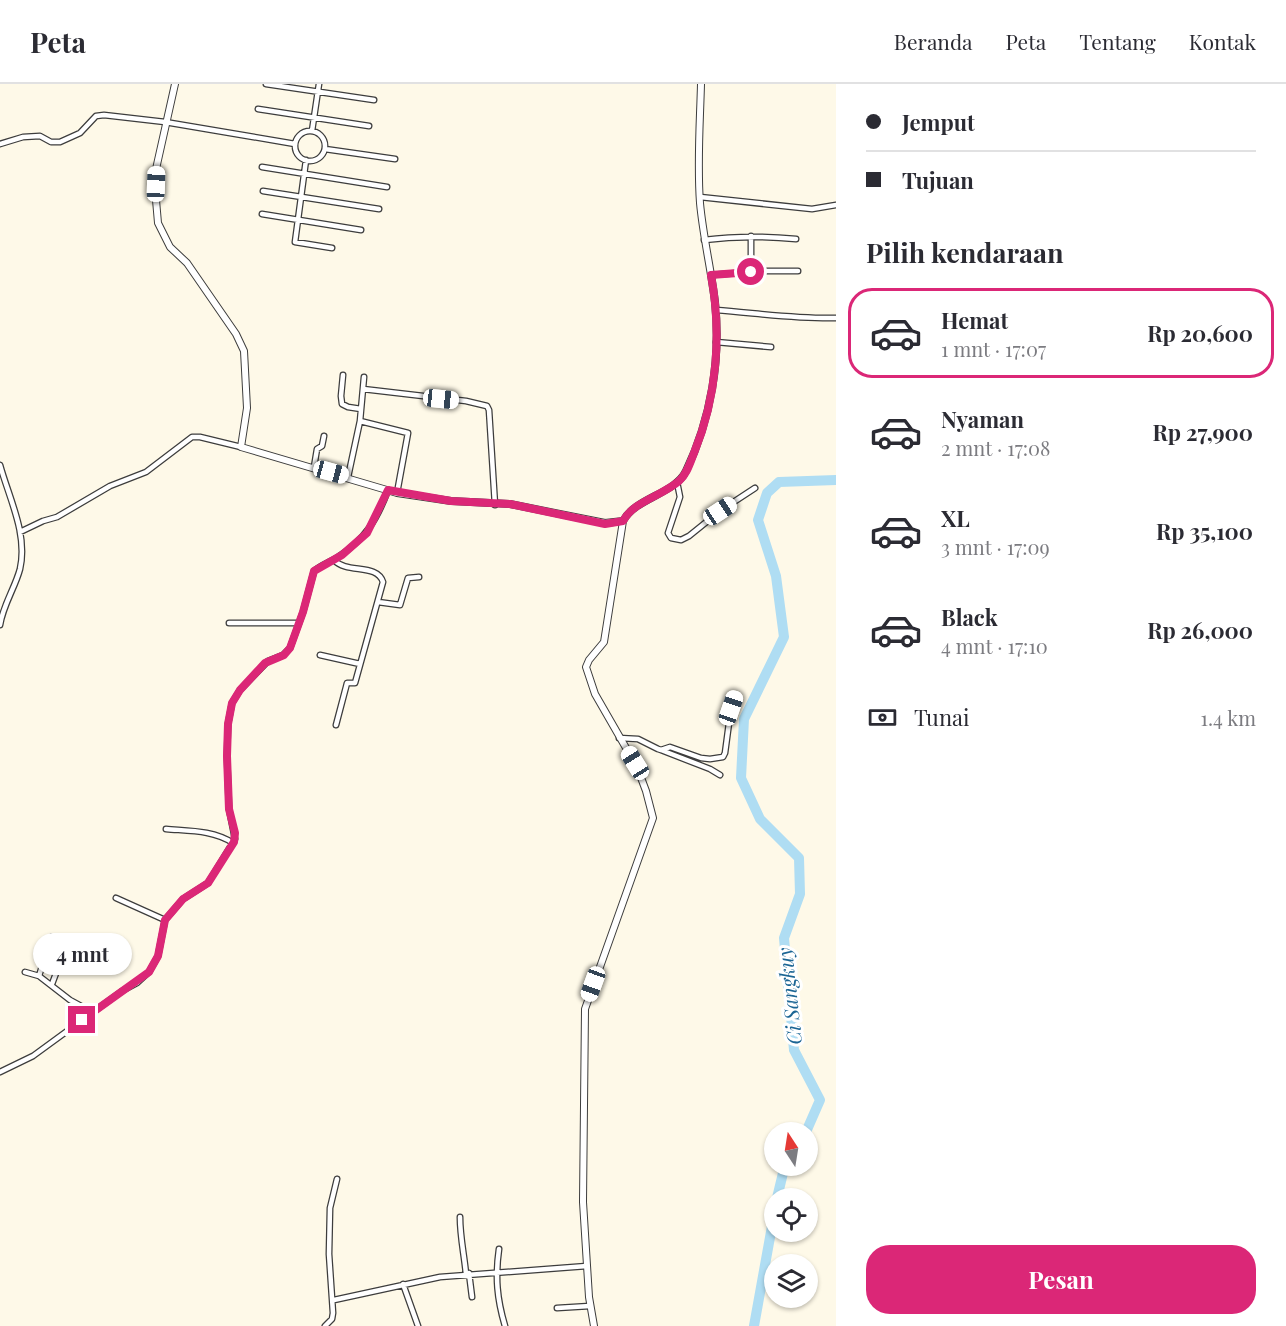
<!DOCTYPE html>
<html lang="id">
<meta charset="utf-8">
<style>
body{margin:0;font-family:"Playfair Display",serif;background:#f2f2f3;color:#2b2b33;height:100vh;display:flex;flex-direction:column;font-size:22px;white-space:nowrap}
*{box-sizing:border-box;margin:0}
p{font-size:20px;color:#7c7c81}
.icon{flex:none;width:33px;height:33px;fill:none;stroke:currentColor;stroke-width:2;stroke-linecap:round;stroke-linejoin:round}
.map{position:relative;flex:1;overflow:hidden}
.sheet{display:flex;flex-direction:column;background:#fff;width:450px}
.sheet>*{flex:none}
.hud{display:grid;align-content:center;height:132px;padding:0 30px;background:#fff}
.needle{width:39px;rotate:348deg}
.fabs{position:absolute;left:764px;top:1038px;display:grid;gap:12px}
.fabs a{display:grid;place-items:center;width:54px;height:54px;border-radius:50%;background:#fff;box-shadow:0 2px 4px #0004;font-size:30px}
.end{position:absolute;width:27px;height:27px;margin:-14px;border:8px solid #db2777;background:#fff;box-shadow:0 0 0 3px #fff}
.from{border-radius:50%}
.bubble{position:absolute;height:42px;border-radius:21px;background:#fff;box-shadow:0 2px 4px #0004;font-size:20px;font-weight:700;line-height:42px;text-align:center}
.car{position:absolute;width:18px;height:36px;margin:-18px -9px;border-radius:8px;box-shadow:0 0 4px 2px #0007;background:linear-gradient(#fff 24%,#345 0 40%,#fff 0 76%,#345 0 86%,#fff 0)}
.hud b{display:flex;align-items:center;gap:21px;height:57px;font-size:22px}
.hud b+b{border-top:2px solid #e1e1e2}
.hud i{width:15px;height:15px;background:#2b2b33}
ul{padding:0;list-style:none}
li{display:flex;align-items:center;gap:18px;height:90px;margin:0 12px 9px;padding:0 18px;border:3px solid transparent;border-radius:24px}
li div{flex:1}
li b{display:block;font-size:22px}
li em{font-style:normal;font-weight:700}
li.current{border-color:#db2777}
li>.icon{width:54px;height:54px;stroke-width:1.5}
h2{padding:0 30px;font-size:27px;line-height:72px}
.pay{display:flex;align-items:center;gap:15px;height:66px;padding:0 30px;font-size:22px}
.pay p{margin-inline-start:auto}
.action{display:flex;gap:12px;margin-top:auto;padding:12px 30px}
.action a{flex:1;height:69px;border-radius:24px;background:#db2777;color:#fff;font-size:24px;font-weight:700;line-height:69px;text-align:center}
header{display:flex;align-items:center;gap:36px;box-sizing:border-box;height:84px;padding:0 30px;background:#fff;border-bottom:2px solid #e1e1e2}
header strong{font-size:28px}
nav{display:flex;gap:33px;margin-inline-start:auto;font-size:21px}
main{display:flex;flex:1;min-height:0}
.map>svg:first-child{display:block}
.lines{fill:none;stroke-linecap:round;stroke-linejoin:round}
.river{stroke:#afddf3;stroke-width:10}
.minor-casing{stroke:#3d3d3d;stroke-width:7}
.tertiary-casing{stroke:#3d3d3d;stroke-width:8}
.minor{stroke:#fff;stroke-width:4.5}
.tertiary{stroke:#fff;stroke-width:6}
.route{stroke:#db2777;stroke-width:8}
.labels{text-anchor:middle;stroke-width:6;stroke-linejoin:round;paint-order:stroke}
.water-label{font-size:20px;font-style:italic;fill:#1b6594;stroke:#fff}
</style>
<header>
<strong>Peta</strong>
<nav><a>Beranda</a><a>Peta</a><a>Tentang</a><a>Kontak</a></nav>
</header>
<main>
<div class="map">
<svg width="836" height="1242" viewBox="0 0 836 1242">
<rect width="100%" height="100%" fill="#fef9e8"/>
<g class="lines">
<path class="river" d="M806 1048 820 1016 794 966 784 854 800 810 799 774 760 735 741 694 744 635 784 553 776 492 758 436 767 409 779 398 836 396
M777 1114 783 1089 787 1082
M754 1242 774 1131"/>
<g class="minor-casing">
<path id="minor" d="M266 0 374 16
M258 25 369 42
M295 62a15 15 0 1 1 30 0a15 15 0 1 1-30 0Z
M312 47 319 0
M0 60 23 53 40 52 51 58H60L80 49 96 32 104 31 165 38 295 60
M325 65 395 75
M306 76 295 158 332 164
M262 83 387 103
M263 107 379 125
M700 113 812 125 836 121
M262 130 361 146
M751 152V188
M704 156C735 152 765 152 796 155
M711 191 765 187H798
M716 226C756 229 795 235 836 234
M716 258 771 263
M343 291 341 312 342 320 348 323 361 325
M363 305 466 317 487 322 489 326 495 421
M360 337 408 349 397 409
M0 381C9 414 28 450 20 485 15 504 3 521 0 541
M314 383 317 365 322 362 324 352
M348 393 360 337 364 293
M677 398 680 413 668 449 671 454 681 456 689 452 720 427 755 404
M20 448 43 437 57 433 110 402 146 388 192 353H200L241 363
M334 476C347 490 377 479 383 498L355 599H347L346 603 336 641
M378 518 400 521 408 494 419 493
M229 539H299
M320 571 360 580
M619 654 638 655 658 665 661 666 670 663 701 674 710 675 723 673 725 669 731 624 735 612
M661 666 710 685 720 691
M166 745C189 747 213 746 233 759
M116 814 165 836
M25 888 39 892 70 916 94 929
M39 892 51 853
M52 900 58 884
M0 988 33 972 122 907 137 899 149 888 158 872 165 836 183 815 208 799 235 755 229 725 227 672 228 640 232 619 240 606 268 577 283 571 290 564 303 528 314 487C321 481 330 478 338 473 365 455 377 436 388 406
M460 1133C460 1153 464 1169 466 1190
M499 1165C495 1193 497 1215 505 1242
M469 1189 472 1213
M403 1200 418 1242
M334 1216 440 1193 587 1182
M557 1224 590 1222
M325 1242 332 1235 333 1229 329 1170 330 1124 337 1095"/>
</g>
<g class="tertiary-casing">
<path id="tertiary" d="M175 0 156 85V116L158 139 170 163 187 179 236 250 244 267 247 324 241 363 397 409 451 417 510 420 605 439 623 437
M594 1242 589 1213 583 1118 585 925 653 734 646 707 637 683 595 610 586 583 589 576 604 558 623 437C635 414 675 410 686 387 711 335 721 275 715 218 711 185 703 152 700 119 697 79 700 39 701 0"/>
</g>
<use href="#minor" class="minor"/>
<use href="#tertiary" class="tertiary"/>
</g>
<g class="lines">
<path class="route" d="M82 936 149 888 158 872 165 836 183 815 208 799 234 758 235 749 229 725 227 672 228 640 232 619 240 606 265 579 284 571 290 564 303 528 314 487 342 471 367 449 388 406 451 417 510 420 605 440 623 437C634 417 662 412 679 397 687 390 690 379 694 369 717 313 722 250 711 191L751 188"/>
</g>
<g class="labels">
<g class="water-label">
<text transform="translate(790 912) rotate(-96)" y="7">Ci Sangkuy</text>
</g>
</g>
</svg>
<div class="fabs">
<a><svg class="needle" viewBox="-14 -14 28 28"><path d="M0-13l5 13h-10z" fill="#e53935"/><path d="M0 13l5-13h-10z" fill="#7c7c81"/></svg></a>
<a><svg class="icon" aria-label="locate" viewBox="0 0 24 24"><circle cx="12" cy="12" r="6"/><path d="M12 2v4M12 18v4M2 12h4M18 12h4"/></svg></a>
<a><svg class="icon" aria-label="layers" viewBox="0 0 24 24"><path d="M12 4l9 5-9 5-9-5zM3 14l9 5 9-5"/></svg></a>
</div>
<i class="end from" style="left:751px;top:188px"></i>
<i class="end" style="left:82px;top:936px"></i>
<div class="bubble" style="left:33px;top:849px;width:99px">4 mnt</div>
<i class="car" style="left:156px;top:100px;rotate:2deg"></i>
<i class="car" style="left:441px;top:315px;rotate:96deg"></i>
<i class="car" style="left:331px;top:388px;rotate:105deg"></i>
<i class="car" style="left:720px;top:427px;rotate:57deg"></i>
<i class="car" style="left:731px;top:624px;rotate:19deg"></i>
<i class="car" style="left:635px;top:679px;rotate:328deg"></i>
<i class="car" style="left:593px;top:900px;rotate:200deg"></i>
</div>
<section class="sheet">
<div class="hud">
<b><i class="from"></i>Jemput</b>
<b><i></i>Tujuan</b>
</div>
<h2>Pilih kendaraan</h2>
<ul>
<li class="current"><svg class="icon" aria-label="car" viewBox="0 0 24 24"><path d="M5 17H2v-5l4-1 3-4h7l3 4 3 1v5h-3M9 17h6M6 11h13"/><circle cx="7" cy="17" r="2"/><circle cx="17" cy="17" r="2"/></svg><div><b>Hemat</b><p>1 mnt · 17:07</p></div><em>Rp 20,600</em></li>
<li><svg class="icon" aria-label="car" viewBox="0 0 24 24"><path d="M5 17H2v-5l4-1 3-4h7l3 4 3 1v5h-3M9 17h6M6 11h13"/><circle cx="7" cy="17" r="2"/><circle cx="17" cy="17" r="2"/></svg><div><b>Nyaman</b><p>2 mnt · 17:08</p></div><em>Rp 27,900</em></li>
<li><svg class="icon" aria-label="car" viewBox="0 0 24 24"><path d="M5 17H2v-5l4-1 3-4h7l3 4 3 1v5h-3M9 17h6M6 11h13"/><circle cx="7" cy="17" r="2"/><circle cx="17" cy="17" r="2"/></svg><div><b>XL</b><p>3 mnt · 17:09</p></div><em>Rp 35,100</em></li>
<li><svg class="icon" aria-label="car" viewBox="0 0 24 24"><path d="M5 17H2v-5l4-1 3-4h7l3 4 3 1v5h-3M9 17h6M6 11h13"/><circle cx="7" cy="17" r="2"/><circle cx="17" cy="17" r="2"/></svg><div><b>Black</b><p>4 mnt · 17:10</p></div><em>Rp 26,000</em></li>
</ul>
<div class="pay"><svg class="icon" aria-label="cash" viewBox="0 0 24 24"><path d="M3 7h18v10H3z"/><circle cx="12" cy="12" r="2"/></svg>Tunai<p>1.4 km</p></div>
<div class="action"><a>Pesan</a></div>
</section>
</main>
